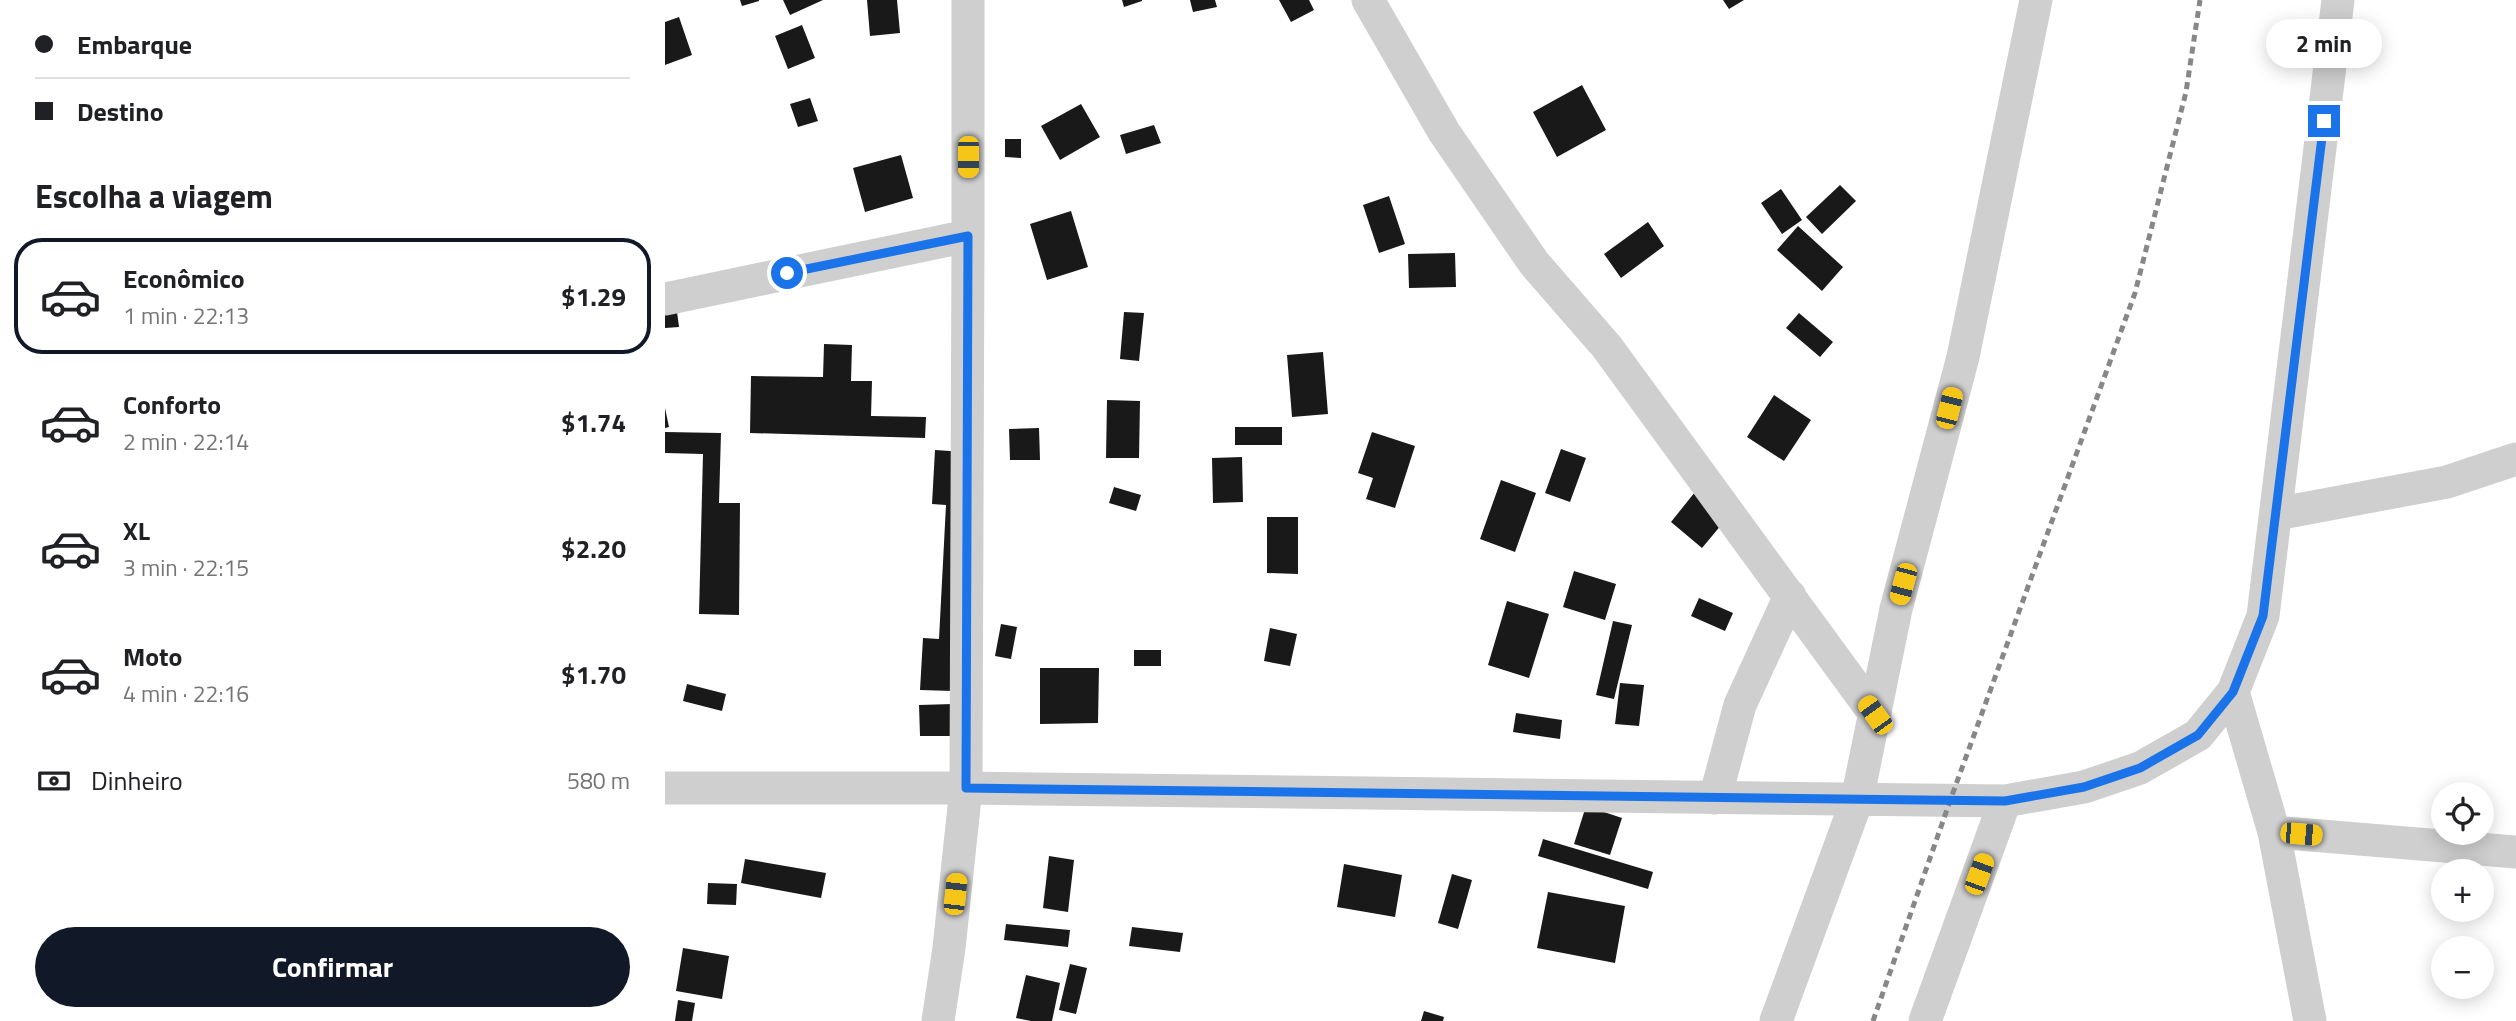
<!DOCTYPE html>
<html lang="pt">
<meta charset="utf-8">
<style>
body{margin:0;font-family:"Titillium Web",sans-serif;background:#f6f6f6;color:#202124;height:100vh;display:flex;flex-direction:column;font-size:26px;white-space:nowrap}
*{box-sizing:border-box;margin:0}
p{font-size:23px;color:#757577}
.icon{flex:none;width:38px;height:38px;fill:none;stroke:currentColor;stroke-width:2;stroke-linecap:round;stroke-linejoin:round}
.map{position:relative;flex:1;overflow:hidden}
.details{display:flex;flex-direction:column;background:#fff;width:665px}
.details>*{flex:none}
.hud{display:grid;align-content:center;height:154px;padding:0 35px;background:#fff}
.tools{position:absolute;left:1766px;top:782px;display:grid;gap:14px}
.tools a{display:grid;place-items:center;width:63px;height:63px;border-radius:50%;background:#fff;box-shadow:0 4px 18px #0003;font-size:35px}
.end{position:absolute;width:32px;height:32px;margin:-16px;border:9px solid #1a73e8;background:#fff;box-shadow:0 0 0 4px #fff}
.from{border-radius:50%}
.bubble{position:absolute;height:49px;border-radius:24px;background:#fff;box-shadow:0 4px 18px #0003;font-size:23px;font-weight:700;line-height:49px;text-align:center}
.car{position:absolute;width:21px;height:42px;margin:-21px -10px;border-radius:9px;box-shadow:0 0 5px 2px #0007;background:linear-gradient(#f5c518 24%,#345 0 40%,#f5c518 0 76%,#345 0 86%,#f5c518 0)}
.hud b{display:flex;align-items:center;gap:24px;height:66px;font-size:26px}
.hud b+b{border-top:2px solid #e0e0e0}
.hud i{width:18px;height:18px;background:#202124}
ul{padding:0;list-style:none}
li{display:flex;align-items:center;gap:21px;height:116px;margin:0 14px 10px;padding:0 21px;border:4px solid transparent;border-radius:28px}
li div{flex:1}
li b{display:block;font-size:26px}
li em{font-style:normal;font-weight:700}
li.on{border-color:#111827}
li>.icon{width:63px;height:63px;stroke-width:1.5}
h2{padding:0 35px;font-size:32px;line-height:84px}
.pay{display:flex;align-items:center;gap:18px;height:77px;padding:0 35px;font-size:26px}
.pay p{margin-inline-start:auto}
.button{display:flex;gap:14px;margin-top:auto;padding:14px 35px}
.button a{flex:1;height:80px;border-radius:42px;background:#111827;color:#fff;font-size:28px;font-weight:700;line-height:80px;text-align:center}
main{display:flex;flex:1;min-height:0}
.map>svg:first-child{display:block}
.building{fill:#191919}
.lines{fill:none;stroke-linecap:round;stroke-linejoin:round}
.minor{stroke:#cfcfcf;stroke-width:33}
.rail{stroke:#878787;stroke-width:5;stroke-dasharray:7 5;stroke-linecap:butt}
.route{stroke:#1a73e8;stroke-width:9}
</style>
<main>
<section class="details">
<div class="hud">
<b><i class="from"></i>Embarque</b>
<b><i></i>Destino</b>
</div>
<h2>Escolha a viagem</h2>
<ul>
<li class="on"><svg class="icon" aria-label="car" viewBox="0 0 24 24"><path d="M5 17H2v-5l4-1 3-4h7l3 4 3 1v5h-3M9 17h6M6 11h13"/><circle cx="7" cy="17" r="2"/><circle cx="17" cy="17" r="2"/></svg><div><b>Econômico</b><p>1 min · 22:13</p></div><em>$1.29</em></li>
<li><svg class="icon" aria-label="car" viewBox="0 0 24 24"><path d="M5 17H2v-5l4-1 3-4h7l3 4 3 1v5h-3M9 17h6M6 11h13"/><circle cx="7" cy="17" r="2"/><circle cx="17" cy="17" r="2"/></svg><div><b>Conforto</b><p>2 min · 22:14</p></div><em>$1.74</em></li>
<li><svg class="icon" aria-label="car" viewBox="0 0 24 24"><path d="M5 17H2v-5l4-1 3-4h7l3 4 3 1v5h-3M9 17h6M6 11h13"/><circle cx="7" cy="17" r="2"/><circle cx="17" cy="17" r="2"/></svg><div><b>XL</b><p>3 min · 22:15</p></div><em>$2.20</em></li>
<li><svg class="icon" aria-label="car" viewBox="0 0 24 24"><path d="M5 17H2v-5l4-1 3-4h7l3 4 3 1v5h-3M9 17h6M6 11h13"/><circle cx="7" cy="17" r="2"/><circle cx="17" cy="17" r="2"/></svg><div><b>Moto</b><p>4 min · 22:16</p></div><em>$1.70</em></li>
</ul>
<div class="pay"><svg class="icon" aria-label="cash" viewBox="0 0 24 24"><path d="M3 7h18v10H3z"/><circle cx="12" cy="12" r="2"/></svg>Dinheiro<p>580 m</p></div>
<div class="button"><a>Confirmar</a></div>
</section>
<div class="map">
<svg width="1851" height="1021" viewBox="0 0 1851 1021">
<rect width="100%" height="100%" fill="#fff"/>
<path class="building" d="M75 0H94V1L77 6Z
M118 0H158L125 15Z
M202 0H232L235 33 205 36Z
M457 0H477V1L459 7Z
M525 0H550L552 7 528 12Z
M614 0H644L649 10 626 22Z
M1058 0H1079L1064 9Z
M14 17 27 55 0 65V22Z
M137 25 150 58 123 69 110 36Z
M917 85 941 130 892 157 868 112Z
M145 98 153 121 133 127 125 104Z
M416 104 435 137 395 160 376 126Z
M489 125 496 143 461 154 455 135Z
M340 139H356V158L340 157Z
M236 155 248 198 200 212 188 168Z
M1175 185 1191 201 1157 234 1141 217Z
M1116 189 1137 220 1117 234 1096 203Z
M724 196 740 244 714 253 698 205Z
M406 211 423 267 382 280 365 224Z
M983 222 999 246 956 278 939 254Z
M1133 226 1178 267 1157 291 1112 250Z
M790 253 791 287 744 288 743 254Z
M11 304 14 327 0 328V306Z
M459 312 479 313 474 361 455 359Z
M1134 313 1168 342 1155 357 1121 328Z
M159 344 187 345 186 381H207L206 416 261 417 260 438 85 433 86 376 158 377Z
M658 352 663 414 627 417 622 355Z
M1109 395 1146 420 1119 461 1082 437Z
M442 400 475 401 474 458H441Z
M0 408 4 427 0 428Z
M570 427H617V445H570Z
M374 428 375 460H345L344 429Z
M0 432 56 433 54 503H75L74 615 34 614 38 454 0 453Z
M707 432 750 446 730 508 701 499 708 478 693 473Z
M896 449 921 458 905 502 880 493Z
M270 450 300 452 288 691 255 690 258 638 274 639 281 505 267 504Z
M577 457 578 502 548 503 547 458Z
M836 480 871 493 850 552 815 539Z
M449 487 476 495 471 511 444 503Z
M1030 492 1062 518 1037 548 1006 522Z
M602 517H633V574L602 573Z
M909 571 951 584 940 620 898 607Z
M1034 598 1068 613 1060 631 1026 616Z
M842 601 884 614 864 678 823 665Z
M948 621 967 625 949 699 931 695Z
M336 624 352 627 346 659 330 656Z
M605 628 632 634 625 666 599 661Z
M469 650H496V666H469Z
M375 668H434L433 723 375 724Z
M955 683 979 685 974 726 950 724Z
M22 684 61 694 57 711 18 701Z
M288 704 289 736H255L254 705Z
M851 713 897 720 895 739 848 732Z
M921 806 957 818 945 855 909 844Z
M878 839 988 872 983 889 873 856Z
M384 856 409 860 403 912 378 908Z
M80 859 161 873 156 898 76 883Z
M679 864 737 875 730 917 672 907Z
M787 874 807 880 793 929 773 923Z
M43 883 72 884 71 905 42 904Z
M883 892 960 906 950 963 872 948Z
M341 924 405 930 403 947 339 940Z
M467 927 518 933 515 952 464 946Z
M18 948 64 956 57 999 11 991Z
M405 964 422 968 411 1014 394 1010Z
M361 975 395 983 387 1021H366L351 1018Z
M13 1000 30 1003 27 1021H10Z
M759 1011 779 1017 778 1021H756Z"/>
<g class="lines">
<path class="minor" d="M703 0 779 132 869 263 942 347 1210 714
M0 299 303 236V0
M1611 514 1782 482 1851 459
M1568 692 1609 832 1645 1021
M0 788H301L1340 801 1419 787 1475 768 1533 735 1568 692 1598 616 1673 0
M1050 798 1075 705 1125 596
M1609 832 1851 852
M273 1021 284 948 301 788 303 236
M1111 1021 1192 800 1231 609 1298 357 1371 0
M1260 1021 1340 801"/>
<path class="rail" d="M1208 1021 1285 801 1470 293 1521 92 1535 0"/>
</g>
<g class="lines">
<path class="route" d="M122 273 303 236 301 788 1340 801 1419 787 1475 768 1533 735 1568 692 1598 616 1659 121"/>
</g>
</svg>
<div class="tools">
<a><svg class="icon" aria-label="locate" viewBox="0 0 24 24"><circle cx="12" cy="12" r="6"/><path d="M12 2v4M12 18v4M2 12h4M18 12h4"/></svg></a>
<a>+</a>
<a>−</a>
</div>
<i class="end from" style="left:122px;top:273px"></i>
<i class="end" style="left:1659px;top:121px"></i>
<div class="bubble" style="left:1601px;top:19px;width:116px">2 min</div>
<i class="car" style="left:303px;top:157px;rotate:180deg"></i>
<i class="car" style="left:1284px;top:408px;rotate:14deg"></i>
<i class="car" style="left:1238px;top:584px;rotate:195deg"></i>
<i class="car" style="left:1210px;top:715px;rotate:324deg"></i>
<i class="car" style="left:1636px;top:834px;rotate:95deg"></i>
<i class="car" style="left:1314px;top:874px;rotate:20deg"></i>
<i class="car" style="left:290px;top:894px;rotate:6deg"></i>
</div>
</main>
